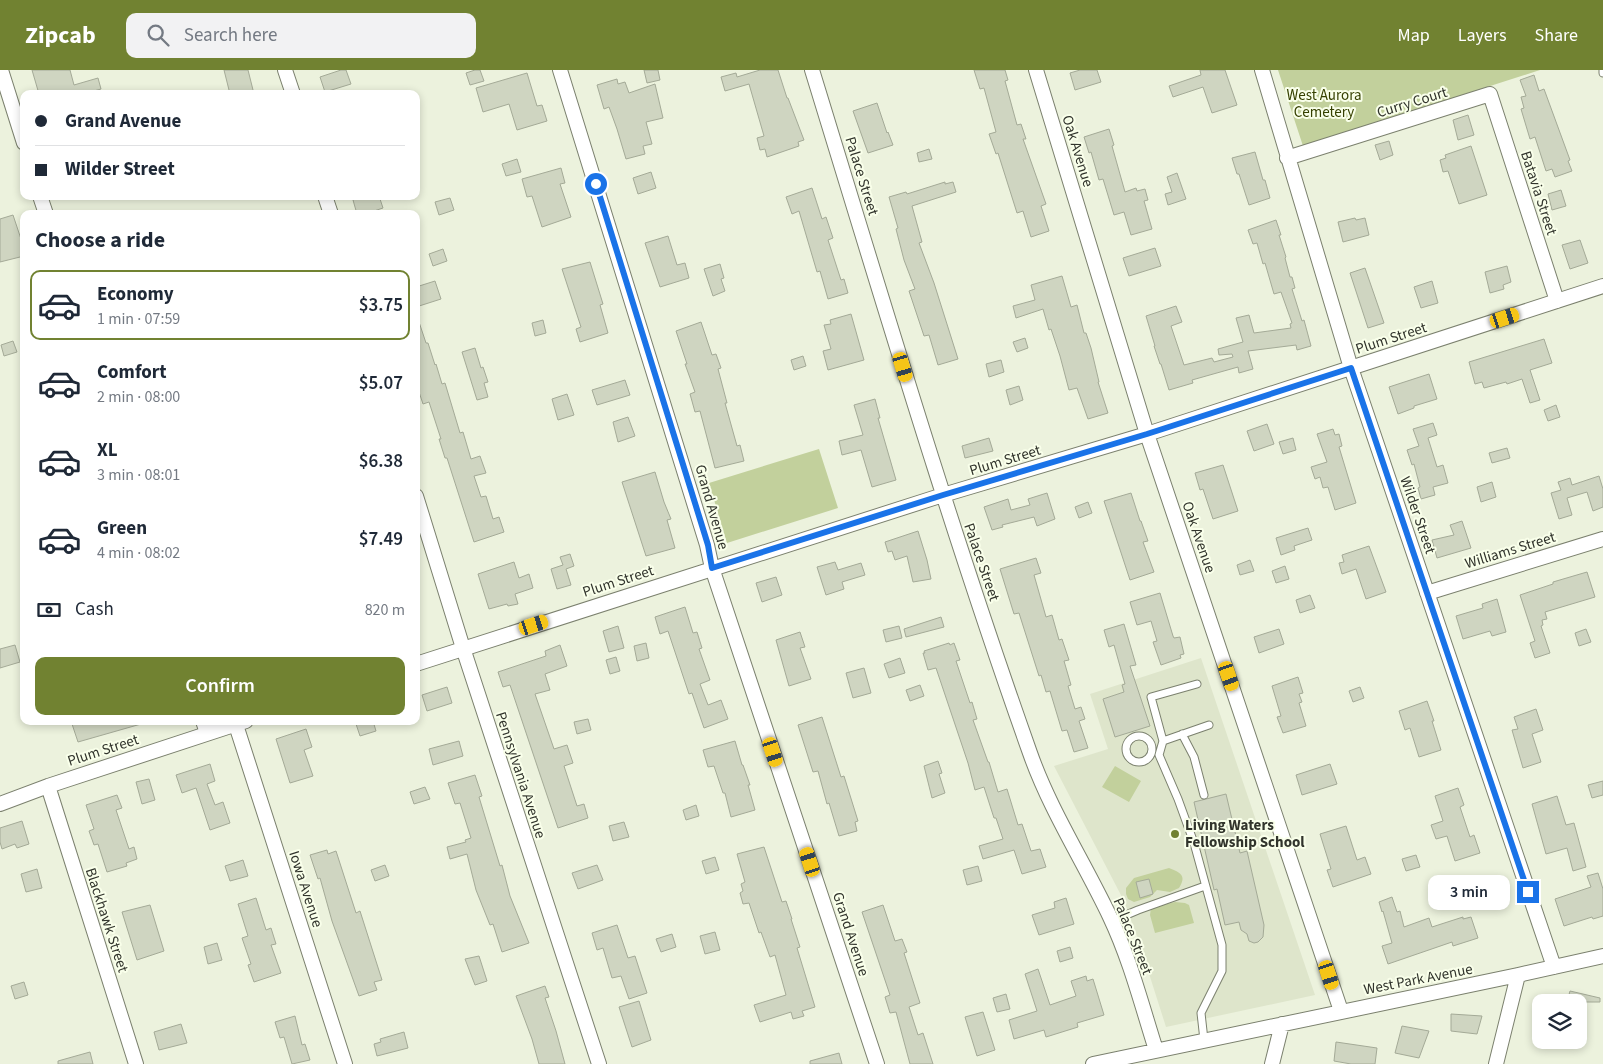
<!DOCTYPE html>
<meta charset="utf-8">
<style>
body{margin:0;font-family:"Source Sans 3",sans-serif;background:#f2f2f3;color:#1f2937;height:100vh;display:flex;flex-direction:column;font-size:19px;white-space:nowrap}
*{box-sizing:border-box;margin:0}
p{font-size:16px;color:#747a83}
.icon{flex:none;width:28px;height:28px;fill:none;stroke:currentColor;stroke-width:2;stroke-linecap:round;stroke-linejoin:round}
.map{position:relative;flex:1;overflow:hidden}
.side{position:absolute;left:20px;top:140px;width:400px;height:515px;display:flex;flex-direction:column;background:#fff;border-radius:10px;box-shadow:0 2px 8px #0003}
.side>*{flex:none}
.banner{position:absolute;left:20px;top:20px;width:400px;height:110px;border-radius:10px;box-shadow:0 2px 8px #0003;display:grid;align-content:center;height:110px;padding:0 15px;background:#fff}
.controls{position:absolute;left:1532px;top:924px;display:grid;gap:10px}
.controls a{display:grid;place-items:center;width:55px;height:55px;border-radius:10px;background:#fff;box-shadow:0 2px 8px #0003;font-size:25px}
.end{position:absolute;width:22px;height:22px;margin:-11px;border:6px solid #1a73e8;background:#fff;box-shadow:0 0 0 2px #fff}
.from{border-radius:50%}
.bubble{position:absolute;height:35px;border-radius:10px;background:#fff;box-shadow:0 2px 8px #0003;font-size:16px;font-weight:600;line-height:35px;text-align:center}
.car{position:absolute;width:15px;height:30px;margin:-15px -8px;border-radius:6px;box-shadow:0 0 4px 1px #0007;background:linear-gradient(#f5c518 24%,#345 0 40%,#f5c518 0 76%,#345 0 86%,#f5c518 0)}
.banner b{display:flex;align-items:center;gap:18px;height:48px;font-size:19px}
.banner b+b{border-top:1px solid #e0e1e3}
.banner i{width:12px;height:12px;background:#1f2937}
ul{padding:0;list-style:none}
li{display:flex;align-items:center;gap:15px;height:70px;margin:0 10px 8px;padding:0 5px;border:2px solid transparent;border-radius:10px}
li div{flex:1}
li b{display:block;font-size:19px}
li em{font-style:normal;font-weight:600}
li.selected{border-color:#718231}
li>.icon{width:45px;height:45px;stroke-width:1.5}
h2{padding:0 15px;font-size:22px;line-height:60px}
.pay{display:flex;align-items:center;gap:12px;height:55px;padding:0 15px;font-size:19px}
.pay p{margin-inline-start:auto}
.action{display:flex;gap:10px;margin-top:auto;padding:10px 15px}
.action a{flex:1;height:58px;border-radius:10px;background:#718231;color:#fff;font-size:20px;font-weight:600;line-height:58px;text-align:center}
header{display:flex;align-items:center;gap:30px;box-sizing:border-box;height:70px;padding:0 25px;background:#718231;color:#fff}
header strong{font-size:24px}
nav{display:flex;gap:28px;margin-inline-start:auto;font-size:18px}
.search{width:350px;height:45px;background:#f2f2f3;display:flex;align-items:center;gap:12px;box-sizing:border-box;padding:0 18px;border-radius:10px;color:#747a83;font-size:19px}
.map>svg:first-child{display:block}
.built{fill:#dee5cb}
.green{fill:#c2d09c}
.building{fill:#cfd5c1;stroke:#a4aa97}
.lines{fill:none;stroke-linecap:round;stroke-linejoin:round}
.lane-casing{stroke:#7b806e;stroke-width:9}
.street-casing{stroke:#7b806e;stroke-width:16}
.lane{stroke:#fff;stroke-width:7}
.street{stroke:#fff;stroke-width:14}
.route{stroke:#1a73e8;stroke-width:6}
.poi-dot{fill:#718231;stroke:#f9ffea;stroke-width:2}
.labels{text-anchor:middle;stroke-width:4;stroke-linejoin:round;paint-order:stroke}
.park-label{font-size:15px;fill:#354001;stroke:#f9ffea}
.street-label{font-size:15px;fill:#31342c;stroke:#f9ffea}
.poi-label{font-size:15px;font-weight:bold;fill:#31342c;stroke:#f9ffea;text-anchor:start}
</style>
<header>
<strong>Zipcab</strong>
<div class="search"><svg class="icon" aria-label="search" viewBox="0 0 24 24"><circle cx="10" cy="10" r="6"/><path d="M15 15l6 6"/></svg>Search here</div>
<nav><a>Map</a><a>Layers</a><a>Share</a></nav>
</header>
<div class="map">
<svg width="1603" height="994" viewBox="0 0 1603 994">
<rect width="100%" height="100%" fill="#ecf2dd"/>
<path class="built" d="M1201 588 1315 925 1166 957 1138 869 1124 831 1054 696 1108 679 1090 624Z"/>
<path class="green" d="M1278 0H1540L1303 76Z
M819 379 838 438 727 473 709 413Z
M1115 696 1141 711 1129 732 1102 717Z
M1169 798C1178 802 1188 804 1179 818L1170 822 1157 820 1150 827 1134 832 1128 829 1126 824V818L1134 808Z
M1175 832 1185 833 1189 835 1194 853 1155 863 1150 845 1151 838Z"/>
<path class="building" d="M32 0H70L74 15 98 8 101 19 83 24H39Z
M224 0H248L254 24H230Z
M341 0H346L351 14 325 22 320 7Z
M475 0H480L484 11 470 15 466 3Z
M644 0H658L660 10 647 13Z
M760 0H778L787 28H788L804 70 798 72 799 76 767 87 765 79 760 80 757 68 764 66 749 14 725 21 721 7 736 3 737 7Z
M974 0H1005L1008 10 1005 11 1017 55 1021 54 1026 69H1023L1046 134 1041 136 1049 161 1031 167 1023 141 1017 143 998 83 996 84 989 64 996 62 984 18 980 19Z
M1080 0H1097L1101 12 1075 20 1070 3Z
M1200 0H1225L1237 35 1212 43 1203 17 1173 27 1169 16 1201 5Z
M527 3 537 36 542 35 547 51 517 60 509 34 483 42 476 18Z
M1534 5 1539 21 1544 19 1570 90 1568 91 1572 101 1555 107 1552 99 1546 101 1535 67 1530 69 1521 39 1524 38 1521 27 1526 26 1520 10Z
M617 9 618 14 625 12 629 23 655 14 663 48 646 52 652 74 643 76 645 84 626 89 617 59 609 37 604 39 597 15Z
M877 33 887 63 888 62 893 75 868 83 853 41Z
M1468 45 1474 65 1458 70 1453 50Z
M1109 59 1114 75 1112 76 1125 122 1136 118 1137 121 1145 119 1148 130 1144 131 1152 159 1131 165 1124 142 1114 145 1103 109 1099 110 1091 82 1089 83 1084 67Z
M1389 71 1393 85 1380 90 1375 75Z
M1471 76 1487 125 1459 134 1448 101 1443 102 1440 90 1446 88 1445 85Z
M929 79 932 89 919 92 917 83Z
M1255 82 1263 110H1265L1270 128 1249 135 1239 104H1237L1232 88Z
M517 89 521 102 506 106 502 94Z
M561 98 565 113 560 114 571 147 542 157 532 126 527 127 522 109Z
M651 102 656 118 638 124 633 108Z
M1177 103 1186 129 1168 135 1165 124 1172 122 1167 107Z
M945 112V114L953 112 956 122 912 136 922 172 919 173 934 213 958 289 938 295 929 265 924 266 909 221 915 219 904 190 896 159 898 158 889 127 906 122 907 124Z
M812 118 822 149 826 147 833 168 828 170 841 210 844 209 848 223 828 229 820 201 817 202 799 141 792 144 786 127Z
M1561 120 1566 136 1552 140 1548 124Z
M365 126H379L383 138 365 144H357L353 130Z
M450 128 454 140 439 145 435 132Z
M13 145 21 169 24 168V186L0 192V149Z
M1355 148 1356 150 1365 148 1369 165 1343 172 1338 152Z
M1276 150 1281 165H1279L1286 187 1285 188 1290 207H1292L1295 218 1292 219 1302 251 1304 250 1311 276 1297 280 1296 275 1248 281 1253 299 1239 303 1238 297 1192 310 1193 313 1169 320 1161 294H1160L1154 276H1155L1146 246 1176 236 1182 252 1171 256 1184 295 1212 288 1214 292 1233 287 1232 284 1219 285 1218 279 1243 272 1236 248 1249 245 1254 263 1291 258 1290 254 1292 253 1281 222 1274 224 1265 193 1263 194 1257 173 1253 174 1248 160Z
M668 166 677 195 685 193 689 208 660 217 645 173Z
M1580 170 1588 193 1570 199 1562 175Z
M1155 178 1161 196 1129 206 1123 188Z
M443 179 447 191 433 196 429 184Z
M590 192 603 234 600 235 608 263 580 272 576 259 581 257 562 199Z
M720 194 724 208 721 209 725 221 713 226 704 199Z
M1507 196 1511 212 1503 215 1504 219 1490 223 1485 202Z
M1365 198 1384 253 1368 258 1350 203Z
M1062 206 1071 237 1077 235 1084 263H1086L1091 278 1099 312H1098L1108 343 1088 349 1077 318 1069 320 1060 286 1051 259 1049 260 1043 239 1016 248 1013 236 1035 230 1031 215Z
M435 211 441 229 416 237V217Z
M1432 211 1438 233 1421 238 1414 217Z
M851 244 864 290 828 300 823 281 831 279 824 255 831 254 830 250Z
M416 249H418L426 273H428L435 295 436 294 442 314 445 313 460 363 463 362 471 389 480 386 486 403 474 406 481 427 486 426 493 449 499 447 504 462 474 472 447 388H445L439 369H441L429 332 423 334 416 313Z
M543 250 546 263 535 266 532 253Z
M701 252 712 285 716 284 721 298 718 299 727 333H725L737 376 740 375 744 391 715 398 700 341 695 342 690 324 695 322 685 294H687L676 261Z
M1025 268 1028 278 1017 282 1013 272Z
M1544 269 1552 293 1530 300 1540 330 1530 333 1522 309 1507 314 1506 312 1484 318 1482 312 1475 314 1469 292Z
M13 271 17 282 4 286 1 275Z
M475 278 481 298 483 297 488 312 484 313 488 327 477 330 462 282Z
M803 286 806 296 794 300 791 290Z
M1001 290 1004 302 989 307 986 294Z
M1429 304 1437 329 1414 336V338L1398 344 1389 317Z
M625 310 630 325 597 335 592 320Z
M1019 316 1023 330 1010 335 1006 320Z
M567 324 574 345 558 350 552 329Z
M875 329 880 348H878L896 410 872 417 861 380 842 385 839 371 863 365 854 335Z
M1556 335 1560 347 1548 351 1544 340Z
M628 347 635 366 618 372 613 352Z
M1433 353 1437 365 1428 368 1437 397 1443 395 1448 413 1433 417 1435 425 1421 429 1418 418 1420 417 1414 394 1412 395 1407 380 1419 376 1413 359Z
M1267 354 1274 374 1254 381 1247 361Z
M1333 359 1335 365 1339 364 1342 376 1339 377 1356 433 1335 440 1328 417 1323 418 1320 407 1315 409 1311 397 1327 392 1317 364Z
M989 368 993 381 965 388 962 376Z
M1293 368 1296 380 1283 384 1279 372Z
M1507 378 1510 388 1492 393 1489 383Z
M1223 395 1238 441 1213 449 1203 419 1200 420 1195 403Z
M655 402 664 432 671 449 667 450 675 478 646 486 622 412Z
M1599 406 1603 419V437L1593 441 1587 422 1567 428 1572 445 1559 449 1551 423 1561 420 1558 412 1570 408 1572 415Z
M1492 412 1496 427 1481 432 1477 417Z
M1047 423 1055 449 1037 456 1034 447 1002 455 1003 457 992 460 984 437 1008 429 1011 440 1030 435 1028 429Z
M1131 423 1140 451H1141L1148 471 1143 472 1154 502 1130 510 1104 431Z
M1088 432 1092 443 1079 448 1075 437Z
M1462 451 1471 478 1437 488 1432 470 1454 465 1450 455Z
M1308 458 1312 470 1294 476 1295 480 1281 485 1276 468Z
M918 461 927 490 931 509 913 512 907 486 895 490 892 481 888 482 885 472Z
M1369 476 1386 522 1366 529 1356 499 1342 504 1339 493 1344 492 1342 485Z
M570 484 574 496 566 499 571 515 557 519 551 499 563 495 560 487Z
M1036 488 1041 503 1034 505 1046 547 1052 545 1059 570 1062 569 1069 590 1064 591 1071 615 1068 616 1075 639 1081 637 1085 649 1079 651 1088 678 1074 682 1067 660 1062 661 1050 621 1046 622 1041 605 1039 606 1019 543 1014 544 1000 499Z
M1250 490 1254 501 1240 505 1237 495Z
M514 492 519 508 529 504 533 518 515 524 518 534 508 536 507 534 489 539 478 504Z
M835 492 838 500 861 493 865 505 842 512 844 519 826 525 817 497Z
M1285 496 1289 509 1276 513 1272 501Z
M1587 502 1595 527 1545 542 1547 549 1542 550 1543 555 1541 556 1550 583 1535 588 1530 573 1535 571 1520 525 1553 514V512Z
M776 507 782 525 762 532 756 513Z
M1160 523 1173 566 1174 568 1180 567 1184 584 1180 585 1181 588 1161 595 1153 572 1157 571 1151 551 1137 555 1130 532Z
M1310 525 1315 538 1300 543 1296 530Z
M1497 529 1506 562 1492 566 1490 561 1463 569 1456 546 1483 538 1482 534Z
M685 537 693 563 697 562 702 578 699 579 710 610 700 614 708 635 721 630 728 649 704 658 692 623 689 624 668 561 660 564 655 547Z
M941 547 944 557 906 567 904 559Z
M1124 554 1136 595 1130 596 1150 656 1115 667 1103 629 1124 622 1122 615 1125 614 1114 575 1109 577 1104 560Z
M618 556 624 578 609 582 603 561Z
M899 556 902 568 886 572 883 560Z
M1279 559 1284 574 1259 583 1254 567Z
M1586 559 1591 572 1579 576 1575 563Z
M800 562 805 577 800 578 811 609 789 616 776 570Z
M646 573 649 588 637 591 634 576Z
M949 573 950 575 954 573 960 590 956 591 970 633 972 632 977 649 973 650 988 692H989L998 722 1007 719 1018 755 1022 754 1031 781 1040 779 1046 797 1022 804 1014 780 983 789 979 776 1003 769 996 748H994L984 717 975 720 968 693 936 598 928 600 923 583H925L924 581Z
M15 575 20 592 0 598V579Z
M560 575 567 596 545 604 550 620 535 624 554 679 567 675 573 693 564 696 577 736 584 734 588 748 558 758 510 615 503 617 498 602 546 586 545 581Z
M616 587 620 601 610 604 606 590Z
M900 588 905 603 889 608 884 594Z
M864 598 871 623 853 628 846 603Z
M1298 607 1303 623 1299 624 1302 632 1299 633 1306 656 1283 663 1277 647 1281 646 1272 616Z
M920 615 924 626 910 631 906 620Z
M447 617 452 633 427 641 422 625Z
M1360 617 1364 628 1353 632 1349 621Z
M1427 631 1434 651H1432L1441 680 1419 687 1410 658 1405 660 1399 641Z
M1536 639 1543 660 1532 664 1541 692 1523 698 1512 660 1518 659 1514 647Z
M822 647 841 707 844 706 858 751 855 752 857 761 839 766 829 733 827 734 818 701 813 702 798 655Z
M588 649 591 660 577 664 574 652Z
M71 651H141V654L78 672Z
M355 651H373L376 661 360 666Z
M306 659 312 677 304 680 313 706 290 713 276 669Z
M459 671 463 686 433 695 429 679Z
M735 671 742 695H743L750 715H748L755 740 731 747 725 723H723L714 696 708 697 703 680Z
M938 691 942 703 939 704 945 723 932 728 924 696Z
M210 694 215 711 207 714 215 735 223 732 230 753 210 760 196 718 182 723 176 705Z
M1330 694 1337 714 1302 725 1296 705Z
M475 705 482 726 479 727 500 796 502 795 510 826 529 873 502 882 493 854 490 855 476 820 467 784 450 789 447 777 466 772 465 770 471 768 460 733 455 734 448 713Z
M149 709 155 730 142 734 136 712Z
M1603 711V725L1592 728 1588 715Z
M425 717 430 729 414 734 410 722Z
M1458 718 1464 735 1460 737 1470 767 1474 765 1480 783 1455 791 1447 766 1436 769 1431 755 1443 751 1435 726Z
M1226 724 1240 783 1247 781 1264 855 1263 867 1258 872 1254 873 1249 871 1247 864 1241 860 1239 852 1225 855 1217 819 1214 820 1194 732Z
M117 725 122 738 116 740 129 779 134 777 137 789 126 793 127 796 107 802 98 774 94 775 89 761 94 759 86 735Z
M1557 726 1566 755 1574 753 1586 797 1573 801 1567 778 1546 784 1532 734Z
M696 735 699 746 686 750 683 740Z
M22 751 29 774 17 778 15 774 2 779 0 772V758Z
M624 752 629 767 613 771 609 756Z
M1346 756 1357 790 1365 787 1371 804 1333 817 1327 800 1331 799 1320 764Z
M764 777 782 832 786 831 792 849H791L800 877 797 878 815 937 802 941 804 946 793 949 791 942 760 952 754 935 786 925 775 885 770 887 761 862 759 863 749 833 743 834 740 823 743 821 741 814 745 812 737 784Z
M327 780 328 784 336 781 356 843 360 841 382 910 374 912 377 920 359 926 332 851 320 808 318 809 310 785Z
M1416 785 1420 797 1406 801 1402 789Z
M715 787 719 800 706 804 702 791Z
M243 790 248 806 230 811 225 796Z
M385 795 389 806 375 811 371 800Z
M597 795 603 810 578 819 572 803Z
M978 796 982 811 967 815 963 800Z
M37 799 42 818 26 822 21 804Z
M1598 803 1603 819V846L1593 849 1592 847 1564 856 1555 829 1591 817 1587 806Z
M1149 809 1153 824 1140 828 1136 812Z
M1392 827 1397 842 1400 841 1404 857 1429 848 1432 857 1463 847V849L1471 847 1478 868 1453 876 1452 872 1388 894 1382 876 1392 873 1383 841 1382 842 1379 832Z
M256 828 266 860 271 858 276 874 271 875 281 903 254 912 248 895 251 894 242 868 248 866 238 834Z
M1066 828 1074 854 1039 865 1032 845 1055 838 1054 832Z
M150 835 164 881 137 890 122 842Z
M883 835 895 871 902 869 907 882 904 883 920 933 909 937 918 965 923 963 933 994H910L896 942 890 943 885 927 890 925 862 842Z
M617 855 628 888 635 886 647 923 629 929 621 906 612 908 603 878 597 880 592 863Z
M715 862 720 880 705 884 700 866Z
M672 864 676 877 661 882 656 869Z
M217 873 222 890 208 894 204 877Z
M1070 877 1073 888 1060 892 1057 881Z
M479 886 487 911 475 915 465 889Z
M1038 899 1050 935 1076 926 1071 911 1086 906 1087 911 1093 909 1104 945 1077 953 1078 957 1046 967 1044 960 1014 969 1009 950 1037 941 1025 904Z
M24 912 28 925 15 929 11 916Z
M545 916 549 927 545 928 556 961 565 994H539L532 969 516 926Z
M1570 921 1600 928V932H1567Z
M1006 924 1010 939 997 942 993 928Z
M639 931 651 970 632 977 619 937Z
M983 942 995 980 977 986 965 947Z
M1451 944 1482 946 1477 964 1451 961Z
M295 946 302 975 305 974 310 990 292 994 284 967 280 968 275 952Z
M181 954 187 973 159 980 154 962Z
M1402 956 1429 961 1419 988 1395 983Z
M404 962 408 978 377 986 374 974 381 972 380 969Z
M1336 972 1377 978 1375 994H1351L1334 991Z
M90 982 93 994H58V991Z
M839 983 842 994H810V991Z"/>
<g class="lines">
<g class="lane-casing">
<path id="lane" d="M1603 0V3
M1182 664 1194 687 1204 725
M1126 679a13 13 0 1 1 26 0a13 13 0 1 1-26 0Z
M1163 671 1151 627 1197 614
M1112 851 1138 840 1205 816
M1204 970 1201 943 1222 901V875L1194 773 1178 729 1159 685 1163 671 1209 655"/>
</g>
<g class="street-casing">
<path id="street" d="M1 0 24 73
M285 0 293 24
M560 0 707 475 712 498 877 994
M812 0C882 228 950 458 1030 683 1050 740 1084 792 1110 847 1130 889 1142 936 1156 980
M1036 0 1147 364 1341 941
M1262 0 1351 298 1554 897
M1287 88 1490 24 1557 231
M40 126 46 144
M325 126 331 144
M416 426 463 578 599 994
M1427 523 1603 469
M416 594 943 425 1147 364 1603 216
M203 651 207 663
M236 655 345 994
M48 716 136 994
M0 734 48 716 246 651
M1093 994 1518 905 1603 886
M1272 994 1282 954
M1496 994 1518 905"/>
</g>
<use href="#lane" class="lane"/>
<use href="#street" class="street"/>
</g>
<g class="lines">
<path class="route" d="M596 114 708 475 712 498 943 425 1147 364 1351 298 1528 822"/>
</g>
<circle class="poi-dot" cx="1175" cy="764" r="5"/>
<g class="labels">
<g class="park-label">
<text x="1324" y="30">West Aurora<tspan x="1324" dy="17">Cemetery</tspan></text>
</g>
<g class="street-label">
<text transform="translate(1412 32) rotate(-17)" y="5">Curry Court</text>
<text transform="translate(1078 81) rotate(73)" y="5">Oak Avenue</text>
<text transform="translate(862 106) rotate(73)" y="5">Palace Street</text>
<text transform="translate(1539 123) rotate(72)" y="5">Batavia Street</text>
<text transform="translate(1391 268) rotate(-18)" y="5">Plum Street</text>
<text transform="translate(1005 390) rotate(-17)" y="5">Plum Street</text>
<text transform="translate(712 437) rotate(74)" y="5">Grand Avenue</text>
<text transform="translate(1418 445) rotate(71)" y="5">Wilder Street</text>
<text transform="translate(1199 467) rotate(71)" y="5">Oak Avenue</text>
<text transform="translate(1510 480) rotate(-17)" y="5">Williams Street</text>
<text transform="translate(982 492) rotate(71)" y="5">Palace Street</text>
<text transform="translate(618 511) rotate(-18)" y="5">Plum Street</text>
<text transform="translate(103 680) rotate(-18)" y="5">Plum Street</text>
<text transform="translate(521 705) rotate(72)" y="5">Pennsylvania Avenue</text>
<text transform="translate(306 819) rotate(72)" y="5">Iowa Avenue</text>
<text transform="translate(107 850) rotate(72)" y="5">Blackhawk Street</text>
<text transform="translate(851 864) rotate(72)" y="5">Grand Avenue</text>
<text transform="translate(1133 866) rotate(68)" y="5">Palace Street</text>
<text transform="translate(1418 909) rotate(-11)" y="5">West Park Avenue</text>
</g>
<g class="poi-label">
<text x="1185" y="760">Living Waters<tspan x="1185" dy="17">Fellowship School</tspan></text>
</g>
</g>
</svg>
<div class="controls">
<a><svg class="icon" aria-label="layers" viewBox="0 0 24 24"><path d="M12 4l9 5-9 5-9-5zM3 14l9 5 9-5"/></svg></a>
</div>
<i class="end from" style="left:596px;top:114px"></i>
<i class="end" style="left:1528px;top:822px"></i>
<div class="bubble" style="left:1428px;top:805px;width:82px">3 min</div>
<i class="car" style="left:1505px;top:248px;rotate:72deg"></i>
<i class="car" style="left:903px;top:297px;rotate:163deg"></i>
<i class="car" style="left:534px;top:555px;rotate:72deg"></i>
<i class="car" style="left:1229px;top:606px;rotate:161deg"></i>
<i class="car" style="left:773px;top:682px;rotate:162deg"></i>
<i class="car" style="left:810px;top:792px;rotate:342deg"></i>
<i class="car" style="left:1329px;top:905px;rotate:162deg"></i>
<div class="banner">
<b><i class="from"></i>Grand Avenue</b>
<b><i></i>Wilder Street</b>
</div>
<section class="side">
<h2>Choose a ride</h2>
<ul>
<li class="selected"><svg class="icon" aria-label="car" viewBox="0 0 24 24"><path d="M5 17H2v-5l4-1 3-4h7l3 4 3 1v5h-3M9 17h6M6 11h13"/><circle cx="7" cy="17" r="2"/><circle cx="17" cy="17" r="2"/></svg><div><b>Economy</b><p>1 min · 07:59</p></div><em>$3.75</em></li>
<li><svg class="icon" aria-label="car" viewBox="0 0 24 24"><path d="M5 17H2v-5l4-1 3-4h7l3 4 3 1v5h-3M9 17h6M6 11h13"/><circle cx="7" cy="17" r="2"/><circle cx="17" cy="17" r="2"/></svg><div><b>Comfort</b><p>2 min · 08:00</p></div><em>$5.07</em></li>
<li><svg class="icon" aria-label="car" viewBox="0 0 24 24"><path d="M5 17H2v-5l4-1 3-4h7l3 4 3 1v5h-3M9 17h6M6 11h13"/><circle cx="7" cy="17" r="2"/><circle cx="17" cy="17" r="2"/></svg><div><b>XL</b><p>3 min · 08:01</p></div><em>$6.38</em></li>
<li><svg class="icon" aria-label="car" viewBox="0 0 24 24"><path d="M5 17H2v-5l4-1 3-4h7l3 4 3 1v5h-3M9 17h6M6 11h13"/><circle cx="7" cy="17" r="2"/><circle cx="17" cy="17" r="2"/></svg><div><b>Green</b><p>4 min · 08:02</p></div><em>$7.49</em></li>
</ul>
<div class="pay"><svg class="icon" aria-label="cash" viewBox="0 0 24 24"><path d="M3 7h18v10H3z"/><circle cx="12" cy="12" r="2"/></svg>Cash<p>820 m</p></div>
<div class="action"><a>Confirm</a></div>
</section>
</div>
